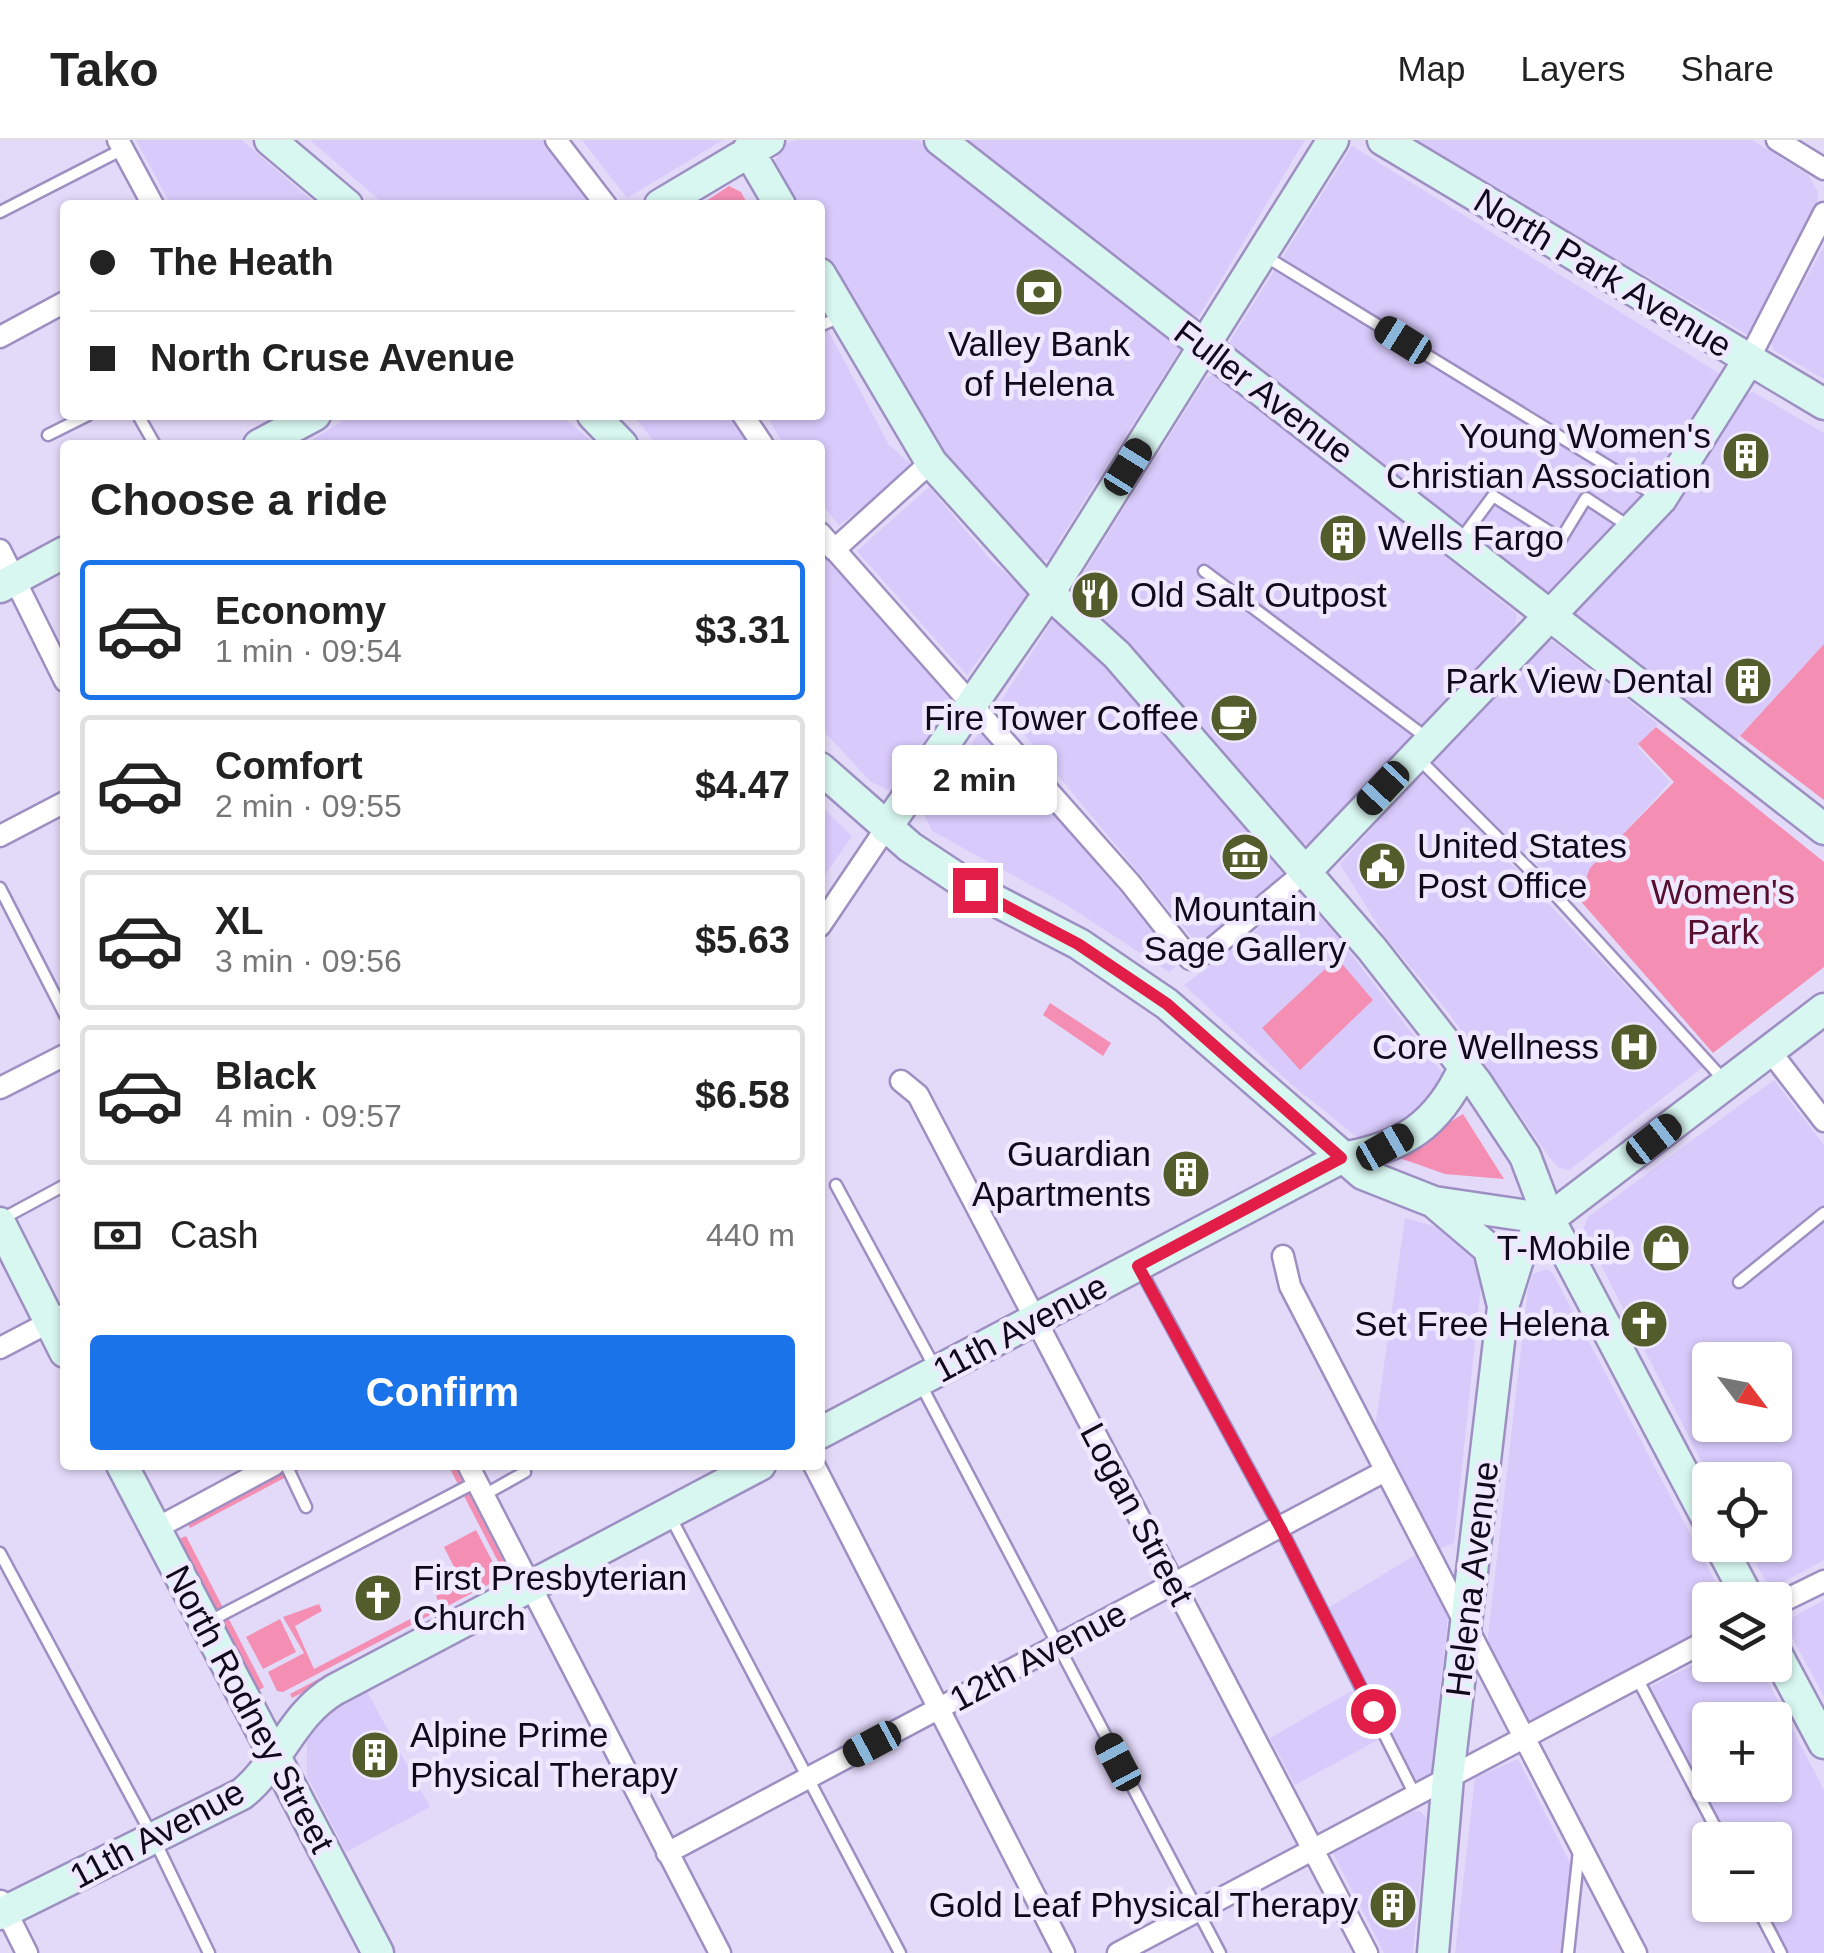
<!DOCTYPE html>
<meta charset="utf-8">
<style>
body{margin:0;font-family:Helvetica,sans-serif;background:#f6f6f6;color:#222;height:100vh;display:flex;flex-direction:column;font-size:38px;white-space:nowrap}
*{box-sizing:border-box;margin:0}
p{font-size:32px;color:#767676}
.icon{flex:none;width:55px;height:55px;fill:none;stroke:currentColor;stroke-width:2;stroke-linecap:round;stroke-linejoin:round}
.map{position:relative;flex:1;overflow:hidden}
.side{position:absolute;left:60px;top:300px;width:765px;height:1030px;display:flex;flex-direction:column;background:#fff;border-radius:10px;box-shadow:0 2px 8px #0004}
.side>*{flex:none}
.top-card{position:absolute;left:60px;top:60px;width:765px;height:220px;border-radius:10px;box-shadow:0 2px 8px #0004;display:grid;align-content:center;height:220px;padding:0 30px;background:#fff}
.needle{width:65px;rotate:122deg}
.controls{position:absolute;left:1692px;top:1202px;display:grid;gap:20px}
.controls a{display:grid;place-items:center;width:100px;height:100px;border-radius:10px;background:#fff;box-shadow:0 2px 8px #0004;font-size:50px}
.end{position:absolute;width:45px;height:45px;margin:-22px;border:12px solid #e11d48;background:#fff;box-shadow:0 0 0 5px #fff}
.from{border-radius:50%}
.bubble{position:absolute;height:70px;border-radius:10px;background:#fff;box-shadow:0 2px 8px #0004;font-size:32px;font-weight:700;line-height:70px;text-align:center}
.car{position:absolute;width:30px;height:60px;margin:-30px -15px;border-radius:12px;box-shadow:0 0 8px 2px #0007;background:linear-gradient(#222 24%,#8ab4d8 0 40%,#222 0 76%,#8ab4d8 0 86%,#222 0)}
.top-card b{display:flex;align-items:center;gap:35px;height:95px;font-size:38px}
.top-card b+b{border-top:2px solid #e0e0e0}
.top-card i{width:25px;height:25px;background:#222}
ul{padding:0;list-style:none}
li{display:flex;align-items:center;gap:30px;height:140px;margin:0 20px 15px;padding:0 10px;border:5px solid #e0e0e0;border-radius:10px}
li div{flex:1}
li b{display:block;font-size:38px}
li em{font-style:normal;font-weight:700}
li.active{border-color:#1a73e8}
li>.icon{width:90px;height:90px;stroke-width:1.5}
h2{padding:0 30px;font-size:45px;line-height:120px}
.pay{display:flex;align-items:center;gap:25px;height:110px;padding:0 30px;font-size:38px}
.pay p{margin-inline-start:auto}
.cta{display:flex;gap:20px;margin-top:auto;padding:20px 30px}
.cta a{flex:1;height:115px;border-radius:10px;background:#1a73e8;color:#fff;font-size:40px;font-weight:700;line-height:115px;text-align:center}
header{display:flex;align-items:center;gap:60px;box-sizing:border-box;height:140px;padding:0 50px;background:#fff;border-bottom:2px solid #e0e0e0}
header strong{font-size:48px}
nav{display:flex;gap:55px;margin-inline-start:auto;font-size:35px}
.map>svg:first-child{display:block}
.built{fill:#d8cafb;fill-rule:evenodd}
.green{fill:#f48eb2}
.lines{fill:none;stroke-linecap:round;stroke-linejoin:round}
.lane-casing{stroke:#9e8fc2;stroke-width:15}
.street-casing{stroke:#9e8fc2;stroke-width:25}
.secondary-casing{stroke:#9e8fc2;stroke-width:35}
.lane{stroke:#fff;stroke-width:10}
.street{stroke:#fff;stroke-width:20}
.secondary{stroke:#d8f7f0;stroke-width:30}
.route{stroke:#e11d48;stroke-width:12}
.labels{text-anchor:middle;stroke-width:9;stroke-linejoin:round;paint-order:stroke}
.street-label{font-size:35px;fill:#0f091a;stroke:#efe9ff}
.poi-label{font-size:35px;fill:#0f091a;stroke:#efe9ff;text-anchor:end}
.park-label{font-size:35px;fill:#560f2f;stroke:#efe9ff}
</style>
<header>
<strong>Tako</strong>
<nav><a>Map</a><a>Layers</a><a>Share</a></nav>
</header>
<div class="map">
<svg width="1824" height="1813" viewBox="0 0 1824 1813">
<rect width="100%" height="100%" fill="#e3dafa"/>
<path class="built" d="M136 0H242L317 65H171Z
M310 0H547L598 65H385Z
M582 0H723L627 58Z
M797 0H918L1181 208 1059 401 1053 419 1037 420 951 320 938 314 843 143 833 136 820 113V65H799L774 25 781 4Z
M955 0H1305L1196 181Z
M1411 0H1752L1808 35 1818 52 1817 67 1748 195Z
M1352 6 1725 237 1658 341 1547 454 1227 206Z
M1824 106V239L1773 210 1771 202Z
M820 175 889 305 913 326 900 342 839 385 820 362V305H784L766 275H820Z
M1217 233 1517 474 1514 491 1315 705 1298 702 1290 694 1136 517 1066 449 1082 435 1206 238Z
M1753 252 1824 293V504L1736 600 1576 474 1577 466 1677 362 1745 255Z
M352 275H560L596 305H304Z
M633 275H732L752 305H657Z
M929 347 989 418 1027 452 1025 467 1004 486 967 535 857 411Z
M820 408 952 561 951 570 901 646 890 651 871 642 820 587Z
M1052 481 1068 489 1111 533 1284 735 1200 807 999 564Z
M1553 501 1658 584 1637 606 1670 642 1569 755 1427 620 1542 502Z
M985 591 1180 823 1169 832 1062 762 932 691 925 676 928 665 978 594Z
M1423 631 1703 927 1569 1030 1559 1028 1550 1018 1449 873 1384 795 1340 724Z
M820 665 852 696 820 742Z
M1297 759 1305 761 1334 792 1448 940 1441 963 1364 1003 1290 943 1184 845Z
M1774 940 1824 1005V1420L1778 1445 1766 1442 1746 1405H1775V1340H1711L1583 1090 1588 1077ZM1710 1220H1775V1285H1710Z
M1405 1078 1456 1092 1483 1126 1454 1403 1441 1408 1436 1407 1375 1289Z
M1546 1129 1552 1132 1725 1460H1710V1485L1528 1583 1487 1505 1528 1149 1533 1134Z
M1415 1415 1448 1476 1431 1634 1409 1644 1385 1596 1295 1645 1270 1598 1360 1546 1323 1471Z
M1824 1460V1557L1789 1491 1793 1477Z
M1710 1516V1525H1759L1824 1650V1813H1777L1752 1765H1775V1700H1718L1640 1552ZM1710 1580H1775V1645H1710Z
M365 1548 430 1667 346 1712 307 1636V1602L325 1573Z
M1518 1619 1573 1729 1563 1813H1455L1475 1638Z
M1413 1671H1420L1427 1679 1413 1813H1384L1333 1713Z"/>
<path class="green" d="M729 46 741 52 748 65H700Z
M1824 504V660L1740 596Z
M1656 587 1824 722V827L1713 913 1578 758 1590 728 1674 642 1638 604Z
M1337 818 1373 860 1300 930 1262 888Z
M1050 863 1111 903 1103 916 1043 875Z
M1463 974 1504 1039 1445 1034 1394 1016Z
M297 1325H309L190 1388 187 1382Z
M448 1325H454L510 1433 505 1435Z
M476 1390 501 1438 283 1552 277 1551 268 1532 304 1513 283 1477 319 1464 322 1471 295 1486 314 1529 439 1464 436 1456 466 1439 459 1427 455 1429 444 1407Z
M186 1396 264 1547 258 1551 179 1399Z
M503 1442 504 1446 292 1558 290 1554Z
M280 1479 296 1512 263 1529 246 1497Z"/>
<g class="lines">
<g class="lane-casing">
<path id="lane" d="M0 72 123 9
M1265 116 1660 358
M820 186 842 176
M138 275 155 305
M48 295 88 275
M1459 402 1493 356 1561 399 1586 358 1630 387
M1204 431 1427 598
M1418 618 1559 759 1723 939
M0 748 65 875
M836 1045 934 1226
M0 1080 65 1045
M1140 1129 1280 1387 1415 1655
M1739 1142 1824 1073
M920 1243 1220 1813
M286 1325 306 1367
M484 1355 525 1332 522 1325
M670 1376 900 1813
M0 1413 155 1701 209 1813
M206 1483 476 1342
M1637 1538 1722 1700
M1756 1765 1781 1813
M1568 1813 1579 1710"/>
</g>
<g class="street-casing">
<path id="street" d="M118 0 153 65
M556 0 606 65
M1777 0 1824 29
M0 197 65 162
M1748 221 1824 73
M743 275 763 305
M820 393 1130 743 1190 819 1208 812 1306 731
M0 410 65 541
M834 410 931 322
M0 696 65 662
M820 786 886 688
M1770 911 1824 981
M901 941 918 955 1367 1813
M0 948 65 915
M1283 1116 1290 1146 1636 1813
M0 1208 65 1174
M468 1325 720 1813
M814 1325 1064 1813
M155 1389 274 1325
M1775 1465 1824 1441
M667 1713 1385 1331
M1 1761 27 1813
M1118 1813 1710 1499"/>
</g>
<g class="secondary-casing">
<path id="secondary" d="M270 0 347 65
M940 0 1824 689
M1383 0 1824 264
M748 10 780 65
M660 65 769 0
M820 134 931 322 1049 453 1117 515 1372 809 1476 942 1525 1016 1549 1079 1710 1384
M593 275 622 305
M259 305 315 275
M0 447 65 412
M820 628 910 707 975 750 1079 804 1167 864 1363 1034 1434 1062 1549 1079
M886 688 1049 453 1333 0
M1306 731 1661 359 1748 221
M1436 1064 1489 1109 1502 1162
M0 1083 65 1212
M820 1293 1341 1018C1403 1008 1438 985 1464 928
M122 1325 378 1813
M1720 1405 1749 1460
M1775 1511 1824 1603
M0 1774 242 1654C280 1623 291 1576 334 1550L760 1325
M1433 1813 1448 1637 1503 1167 1519 1116 1549 1079 1824 869"/>
</g>
<use href="#lane" class="lane"/>
<use href="#street" class="street"/>
<use href="#secondary" class="secondary"/>
</g>
<g class="lines">
<path class="route" d="M975 750 1078 804 1167 864 1341 1018 1138 1126 1280 1387 1373 1571"/>
</g>
<defs>
<g id="bank-disc" transform="scale(2.5)"><circle r="9.5" fill="#535c2b" stroke="#efe9ff"/><path d="M-6-4H6V4H-6ZM0-2.3a2.3 2.3 0 1 0 0 4.6a2.3 2.3 0 1 0 0-4.6Z" fill="#fff"/></g>
<g id="building-disc" transform="scale(2.5)"><circle r="9.5" fill="#535c2b" stroke="#efe9ff"/><path d="M-4-6H4V6H1V3H-1V6H-4ZM-2.5-4.3h1.7v1.8h-1.7ZM.8-4.3h1.7v1.8H.8ZM-2.5-1h1.7V.8h-1.7ZM.8-1h1.7V.8H.8Z" fill="#fff"/></g>
<g id="restaurant-disc" transform="scale(2.5)"><circle r="9.5" fill="#535c2b" stroke="#efe9ff"/><path d="M-5-6h1v4h1v-4h1v4h1v-4h1v5L-1.5 .5V6h-2V.5L-5-1ZM5-6V6H3V1.5H1.5Q1.5-4 5-6Z" fill="#fff"/></g>
<g id="cafe-disc" transform="scale(2.5)"><circle r="9.5" fill="#535c2b" stroke="#efe9ff"/><path d="M-5.5-4.5H6V0H3Q3 3.5 0 3.5H-2.5Q-5.5 3.5-5.5 0ZM3-3.2v2h1.7v-2ZM-6 4.5H4V6H-6Z" fill="#fff"/></g>
<g id="museum-disc" transform="scale(2.5)"><circle r="9.5" fill="#535c2b" stroke="#efe9ff"/><path d="M0-6L6-3V-2H-6V-3ZM-5-1h2V3h-2ZM-1-1h2V3h-2ZM3-1h2V3H3ZM-6 4H6V6H-6Z" fill="#fff"/></g>
<g id="civic-disc" transform="scale(2.5)"><circle r="9.5" fill="#535c2b" stroke="#efe9ff"/><path d="M-.6-6.5H3V-4.5H.6V-3L4-1V1h2V6H-6V1h2V-1L-.6-3ZM-1.2 2.5V6h2.4V2.5Z" fill="#fff"/></g>
<g id="hospital-disc" transform="scale(2.5)"><circle r="9.5" fill="#535c2b" stroke="#efe9ff"/><path d="M-5-5h3v3.5h4V-5h3V5h-3V1.5h-4V5h-3Z" fill="#fff"/></g>
<g id="shop-disc" transform="scale(2.5)"><circle r="9.5" fill="#535c2b" stroke="#efe9ff"/><path d="M-5-2.5h2.3a2.7 3.5 0 0 1 5.4 0H5L5.5 6h-11ZM-1.5-2.5h3a1.5 2.3 0 0 0-3 0Z" fill="#fff"/></g>
<g id="church-disc" transform="scale(2.5)"><circle r="9.5" fill="#535c2b" stroke="#efe9ff"/><path d="M-1.2-6h2.4v3.5h3.3v2.4h-3.3V6h-2.4V-.1h-3.3v-2.4h3.3Z" fill="#fff"/></g>
</defs>
<g fill-rule="evenodd">
<use href="#bank-disc" x="1039" y="152"/>
<use href="#building-disc" x="1746" y="316"/>
<use href="#building-disc" x="1343" y="398"/>
<use href="#restaurant-disc" x="1095" y="455"/>
<use href="#building-disc" x="1748" y="541"/>
<use href="#cafe-disc" x="1234" y="578"/>
<use href="#museum-disc" x="1245" y="717"/>
<use href="#civic-disc" x="1382" y="726"/>
<use href="#hospital-disc" x="1634" y="907"/>
<use href="#building-disc" x="1186" y="1034"/>
<use href="#shop-disc" x="1666" y="1108"/>
<use href="#church-disc" x="1644" y="1184"/>
<use href="#church-disc" x="378" y="1458"/>
<use href="#building-disc" x="375" y="1615"/>
<use href="#building-disc" x="1393" y="1765"/>
</g>
<g class="labels">
<g class="street-label">
<text transform="translate(1603 133) rotate(31)" y="12">North Park Avenue</text>
<text transform="translate(1264 252) rotate(37)" y="12">Fuller Avenue</text>
<text transform="translate(1020 1188) rotate(-28)" y="12">11th Avenue</text>
<text transform="translate(1137 1374) rotate(62)" y="12">Logan Street</text>
<text transform="translate(1472 1439) rotate(-83)" y="12">Helena Avenue</text>
<text transform="translate(1038 1516) rotate(-28)" y="12">12th Avenue</text>
<text transform="translate(250 1569) rotate(62)" y="12">North Rodney Street</text>
<text transform="translate(157 1694) rotate(-28)" y="12">11th Avenue</text>
</g>
<g class="poi-label">
<text x="1039" y="216" text-anchor="middle">Valley Bank<tspan x="1039" dy="40">of Helena</tspan></text>
<text x="1711" y="308">Young Women's<tspan x="1711" dy="40">Christian Association</tspan></text>
<text x="1378" y="410" text-anchor="start">Wells Fargo</text>
<text x="1130" y="467" text-anchor="start">Old Salt Outpost</text>
<text x="1713" y="553">Park View Dental</text>
<text x="1199" y="590">Fire Tower Coffee</text>
<text x="1417" y="718" text-anchor="start">United States<tspan x="1417" dy="40">Post Office</tspan></text>
<text x="1245" y="781" text-anchor="middle">Mountain<tspan x="1245" dy="40">Sage Gallery</tspan></text>
<text x="1599" y="919">Core Wellness</text>
<text x="1151" y="1026">Guardian<tspan x="1151" dy="40">Apartments</tspan></text>
<text x="1631" y="1120">T-Mobile</text>
<text x="1609" y="1196">Set Free Helena</text>
<text x="413" y="1450" text-anchor="start">First Presbyterian<tspan x="413" dy="40">Church</tspan></text>
<text x="410" y="1607" text-anchor="start">Alpine Prime<tspan x="410" dy="40">Physical Therapy</tspan></text>
<text x="1358" y="1777">Gold Leaf Physical Therapy</text>
</g>
<g class="park-label">
<text x="1723" y="764">Women's<tspan x="1723" dy="40">Park</tspan></text>
</g>
</g>
</svg>
<div class="controls">
<a><svg class="needle" viewBox="-14 -14 28 28"><path d="M0-13l5 13h-10z" fill="#e53935"/><path d="M0 13l5-13h-10z" fill="#767676"/></svg></a>
<a><svg class="icon" aria-label="locate" viewBox="0 0 24 24"><circle cx="12" cy="12" r="6"/><path d="M12 2v4M12 18v4M2 12h4M18 12h4"/></svg></a>
<a><svg class="icon" aria-label="layers" viewBox="0 0 24 24"><path d="M12 4l9 5-9 5-9-5zM3 14l9 5 9-5"/></svg></a>
<a>+</a>
<a>−</a>
</div>
<i class="end from" style="left:1373px;top:1571px"></i>
<i class="end" style="left:975px;top:750px"></i>
<div class="bubble" style="left:892px;top:605px;width:165px">2 min</div>
<i class="car" style="left:1403px;top:200px;rotate:302deg"></i>
<i class="car" style="left:1128px;top:327px;rotate:32deg"></i>
<i class="car" style="left:1383px;top:648px;rotate:223deg"></i>
<i class="car" style="left:1654px;top:999px;rotate:52deg"></i>
<i class="car" style="left:1385px;top:1007px;rotate:60deg"></i>
<i class="car" style="left:872px;top:1604px;rotate:242deg"></i>
<i class="car" style="left:1118px;top:1622px;rotate:332deg"></i>
<div class="top-card">
<b><i class="from"></i>The Heath</b>
<b><i></i>North Cruse Avenue</b>
</div>
<section class="side">
<h2>Choose a ride</h2>
<ul>
<li class="active"><svg class="icon" aria-label="car" viewBox="0 0 24 24"><path d="M5 17H2v-5l4-1 3-4h7l3 4 3 1v5h-3M9 17h6M6 11h13"/><circle cx="7" cy="17" r="2"/><circle cx="17" cy="17" r="2"/></svg><div><b>Economy</b><p>1 min · 09:54</p></div><em>$3.31</em></li>
<li><svg class="icon" aria-label="car" viewBox="0 0 24 24"><path d="M5 17H2v-5l4-1 3-4h7l3 4 3 1v5h-3M9 17h6M6 11h13"/><circle cx="7" cy="17" r="2"/><circle cx="17" cy="17" r="2"/></svg><div><b>Comfort</b><p>2 min · 09:55</p></div><em>$4.47</em></li>
<li><svg class="icon" aria-label="car" viewBox="0 0 24 24"><path d="M5 17H2v-5l4-1 3-4h7l3 4 3 1v5h-3M9 17h6M6 11h13"/><circle cx="7" cy="17" r="2"/><circle cx="17" cy="17" r="2"/></svg><div><b>XL</b><p>3 min · 09:56</p></div><em>$5.63</em></li>
<li><svg class="icon" aria-label="car" viewBox="0 0 24 24"><path d="M5 17H2v-5l4-1 3-4h7l3 4 3 1v5h-3M9 17h6M6 11h13"/><circle cx="7" cy="17" r="2"/><circle cx="17" cy="17" r="2"/></svg><div><b>Black</b><p>4 min · 09:57</p></div><em>$6.58</em></li>
</ul>
<div class="pay"><svg class="icon" aria-label="cash" viewBox="0 0 24 24"><path d="M3 7h18v10H3z"/><circle cx="12" cy="12" r="2"/></svg>Cash<p>440 m</p></div>
<div class="cta"><a>Confirm</a></div>
</section>
</div>
